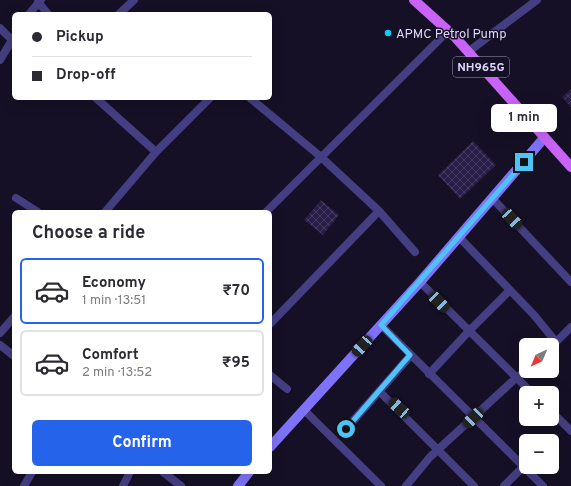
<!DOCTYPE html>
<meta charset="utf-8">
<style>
body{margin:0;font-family:Overpass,sans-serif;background:#f2f2f3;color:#2b2b33;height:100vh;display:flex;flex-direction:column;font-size:15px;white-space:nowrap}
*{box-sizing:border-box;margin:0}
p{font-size:13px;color:#7c7c81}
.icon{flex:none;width:22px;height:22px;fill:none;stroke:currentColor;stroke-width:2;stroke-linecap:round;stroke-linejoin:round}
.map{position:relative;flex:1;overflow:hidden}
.sheet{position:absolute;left:12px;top:210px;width:260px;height:264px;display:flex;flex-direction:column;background:#fff;border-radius:6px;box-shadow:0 4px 16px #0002}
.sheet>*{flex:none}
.banner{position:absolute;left:12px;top:12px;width:260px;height:88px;border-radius:6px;box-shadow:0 4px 16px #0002;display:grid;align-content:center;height:88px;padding:0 20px;background:#fff}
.needle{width:26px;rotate:224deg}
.fabs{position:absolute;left:519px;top:338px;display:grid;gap:8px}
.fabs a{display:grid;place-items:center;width:40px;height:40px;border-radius:6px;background:#fff;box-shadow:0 4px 16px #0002;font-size:20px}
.end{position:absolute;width:18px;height:18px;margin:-9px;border:5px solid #4fc3f7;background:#111;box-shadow:0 0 0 2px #111}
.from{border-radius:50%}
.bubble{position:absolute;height:28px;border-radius:6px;background:#fff;box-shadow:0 4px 16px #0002;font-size:13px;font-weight:700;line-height:28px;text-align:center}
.car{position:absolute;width:12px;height:24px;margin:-12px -6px;border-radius:5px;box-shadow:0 0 3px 1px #0007;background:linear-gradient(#222 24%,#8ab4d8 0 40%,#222 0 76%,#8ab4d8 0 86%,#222 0)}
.banner b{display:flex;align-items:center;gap:14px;height:38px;font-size:15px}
.banner b+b{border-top:1px solid #e1e1e2}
.banner i{width:10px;height:10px;background:#2b2b33}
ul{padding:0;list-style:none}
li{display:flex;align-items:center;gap:12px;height:66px;margin:0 8px 6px;padding:0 12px;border:2px solid #e1e1e2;border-radius:6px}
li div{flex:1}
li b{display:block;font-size:15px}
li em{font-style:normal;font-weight:700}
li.active{border-color:#2563eb}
li>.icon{width:36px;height:36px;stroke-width:1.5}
h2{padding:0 20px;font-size:18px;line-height:48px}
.primary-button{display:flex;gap:8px;margin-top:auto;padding:8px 20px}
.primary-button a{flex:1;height:46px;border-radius:6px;background:#2563eb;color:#fff;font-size:16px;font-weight:700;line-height:46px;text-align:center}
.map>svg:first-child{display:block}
.building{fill:url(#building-cross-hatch)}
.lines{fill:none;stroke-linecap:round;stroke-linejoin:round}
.street{stroke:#453e82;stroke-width:8}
.secondary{stroke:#7e72f8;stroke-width:10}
.primary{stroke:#c963f8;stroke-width:10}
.route{stroke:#4fc3f7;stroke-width:5}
.poi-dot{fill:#0ccef3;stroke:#151025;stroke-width:1.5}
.labels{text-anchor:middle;stroke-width:3;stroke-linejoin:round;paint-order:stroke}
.shield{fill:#151025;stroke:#a19bbc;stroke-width:1}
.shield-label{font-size:12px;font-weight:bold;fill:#ddd7fd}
.poi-label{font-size:13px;fill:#ddd7fd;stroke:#151025;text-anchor:start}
</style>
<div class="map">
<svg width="571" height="486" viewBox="0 0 571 486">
<defs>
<pattern id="building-cross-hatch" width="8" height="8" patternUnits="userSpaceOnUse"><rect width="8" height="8" fill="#281d46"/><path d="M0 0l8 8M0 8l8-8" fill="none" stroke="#473d62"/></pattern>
</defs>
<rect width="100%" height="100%" fill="#151025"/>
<path class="building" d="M571 89V107L562 97Z
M473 141 496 165 460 199 438 175Z
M321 200 339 215 323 235 304 220Z"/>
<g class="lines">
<path class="street" d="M38 2 48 14
M29 14 41 0
M119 14 134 0
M0 28 12 40
M468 52 537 0
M0 60 14 37
M96 98 156 152
M250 98 321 157 379 211 415 252
M16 198 38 212
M492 198 571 282
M105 212 156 152 210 98
M266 212 448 31
M459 237 534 315 556 342
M420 282 532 393
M270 324 379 211
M381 325 543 486
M0 333 14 317
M0 345 14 356
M552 346 571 327
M429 374 469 331 510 290
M270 375 287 389
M379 391 474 486
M304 410 381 486
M552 412 571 431
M346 429 411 355
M163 472 181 486
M24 486 32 472
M123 486 130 472
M406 486 430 457 516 378 526 371
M504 486 523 467"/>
<path class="secondary" d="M270 447 420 282 544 138
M238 486 249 472"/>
<path class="primary" d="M414 0 455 37 571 167"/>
</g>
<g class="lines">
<path class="route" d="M346 429 410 355 381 325 524 162"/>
</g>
<circle class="poi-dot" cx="388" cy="33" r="4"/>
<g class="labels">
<rect class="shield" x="453" y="57" width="56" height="20" rx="3"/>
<g class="shield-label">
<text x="481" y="71">NH965G</text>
</g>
<g class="poi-label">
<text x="396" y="38">APMC Petrol Pump</text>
</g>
</g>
</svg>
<div class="fabs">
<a><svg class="needle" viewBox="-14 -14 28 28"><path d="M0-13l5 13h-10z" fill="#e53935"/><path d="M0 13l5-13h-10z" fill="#7c7c81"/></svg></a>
<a>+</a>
<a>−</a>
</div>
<i class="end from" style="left:346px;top:429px"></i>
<i class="end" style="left:524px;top:162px"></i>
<div class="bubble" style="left:491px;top:104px;width:66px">1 min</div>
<i class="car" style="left:512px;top:219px;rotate:137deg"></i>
<i class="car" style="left:439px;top:302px;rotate:135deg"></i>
<i class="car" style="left:362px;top:346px;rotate:222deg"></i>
<i class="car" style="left:399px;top:408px;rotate:312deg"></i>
<i class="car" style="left:473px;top:418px;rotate:226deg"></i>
<div class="banner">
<b><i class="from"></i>Pickup</b>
<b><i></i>Drop-off</b>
</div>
<section class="sheet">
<h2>Choose a ride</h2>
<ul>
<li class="active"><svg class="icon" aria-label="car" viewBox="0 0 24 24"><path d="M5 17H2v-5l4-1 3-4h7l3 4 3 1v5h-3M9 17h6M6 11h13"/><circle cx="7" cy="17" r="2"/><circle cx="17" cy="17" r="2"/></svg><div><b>Economy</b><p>1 min · 13:51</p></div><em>₹70</em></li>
<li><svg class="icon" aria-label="car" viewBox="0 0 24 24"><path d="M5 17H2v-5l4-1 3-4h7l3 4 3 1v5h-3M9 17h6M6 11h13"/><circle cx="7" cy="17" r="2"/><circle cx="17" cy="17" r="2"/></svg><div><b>Comfort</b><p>2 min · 13:52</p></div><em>₹95</em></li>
</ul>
<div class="primary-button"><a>Confirm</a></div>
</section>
</div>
